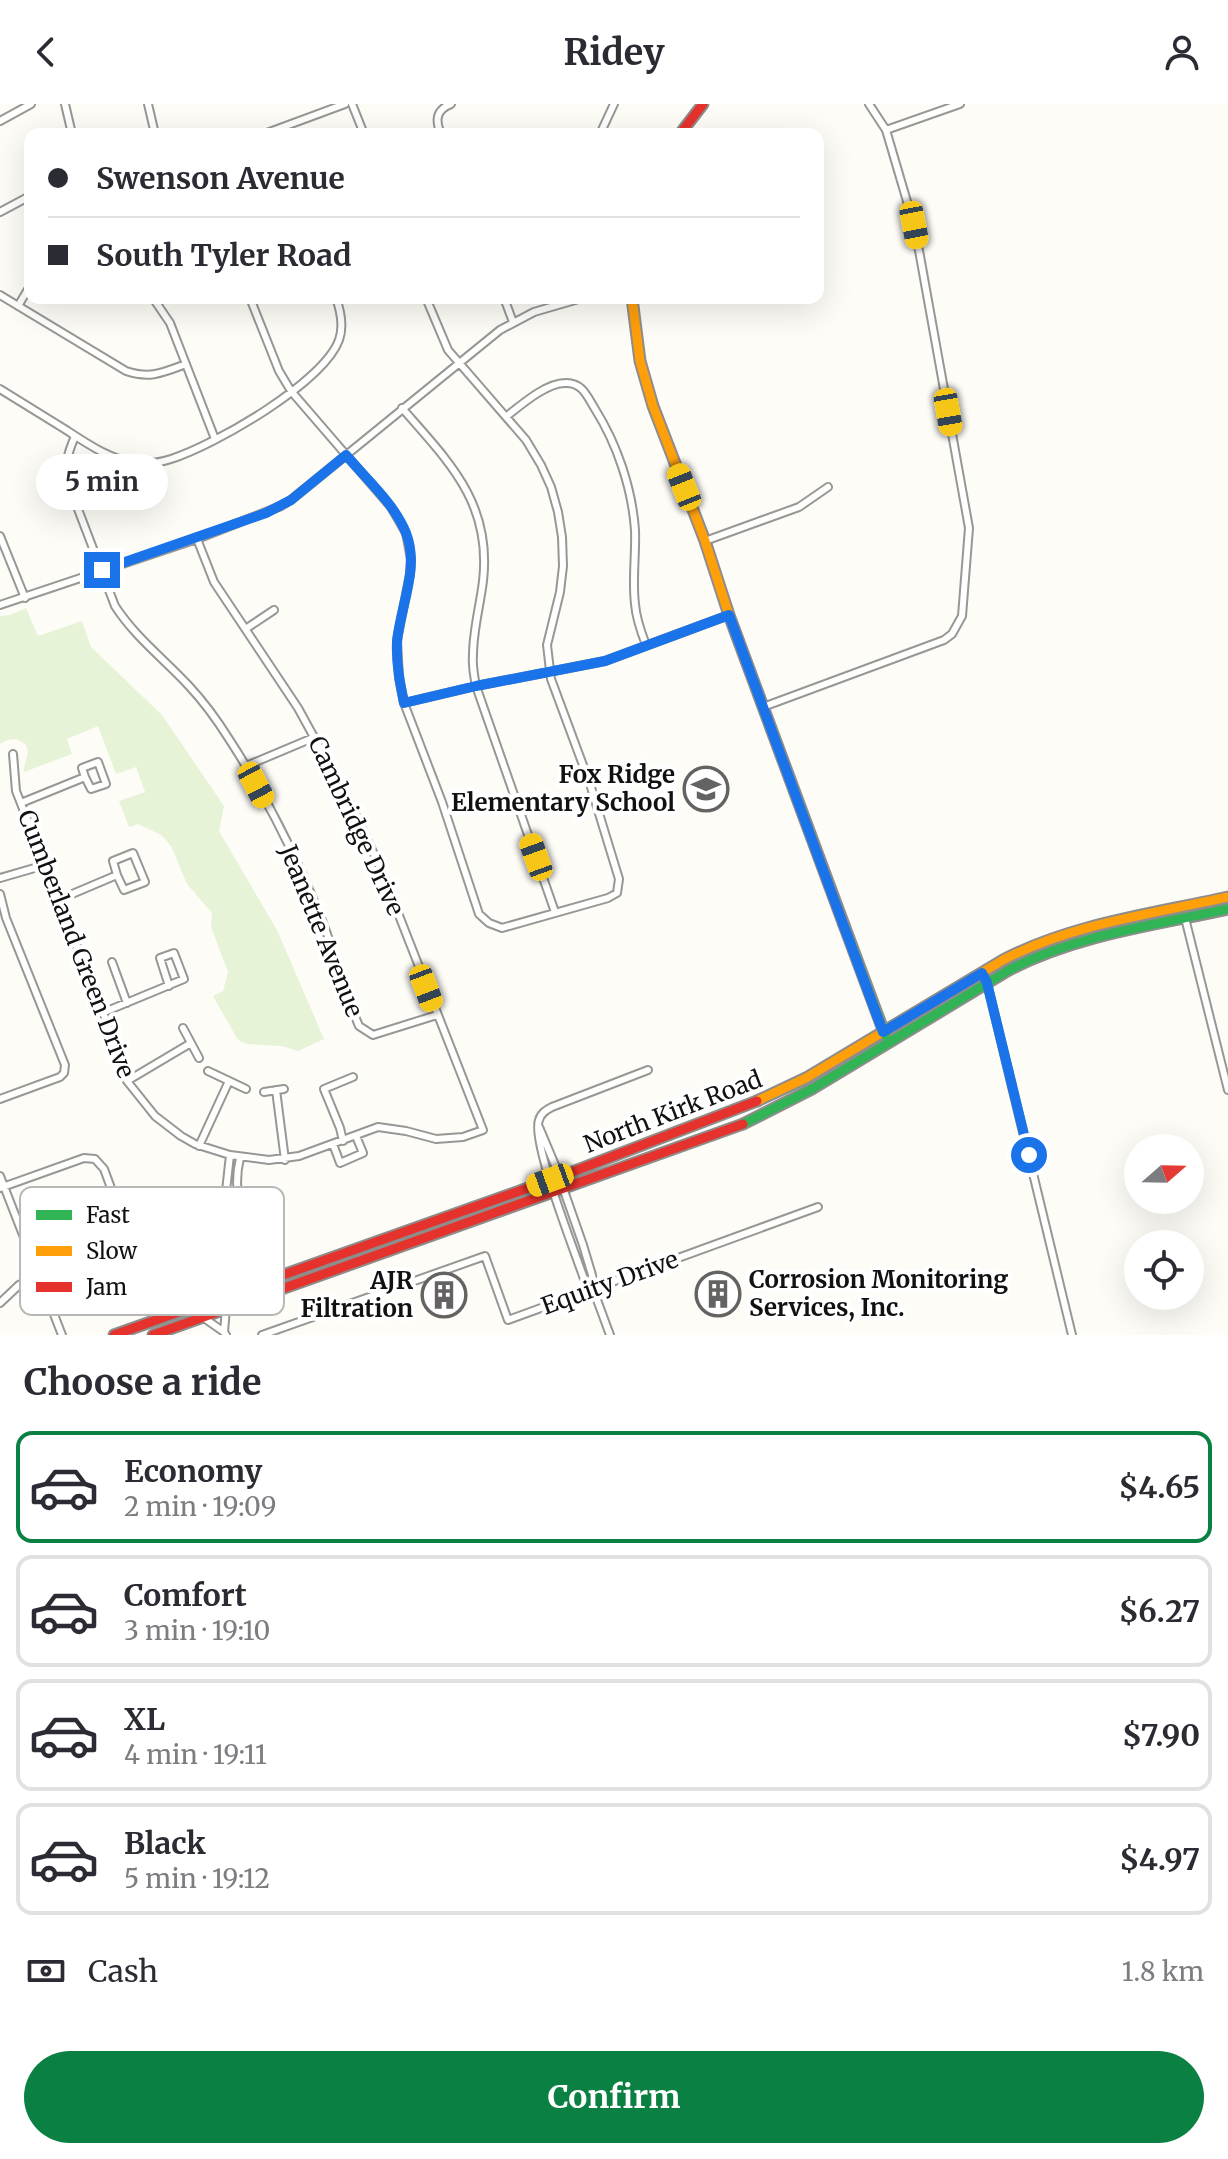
<!DOCTYPE html>
<meta charset="utf-8">
<style>
body{margin:0;font-family:Merriweather,serif;background:#f2f2f3;color:#2b2b33;height:100vh;display:flex;flex-direction:column;font-size:30px;white-space:nowrap}
*{box-sizing:border-box;margin:0}
p{font-size:26px;color:#7c7c81}
.icon{flex:none;width:44px;height:44px;fill:none;stroke:currentColor;stroke-width:2;stroke-linecap:round;stroke-linejoin:round}
.map{position:relative;height:1231px;overflow:hidden}
.details{display:flex;flex-direction:column;background:#fff;flex:1}
.details>*{flex:none}
.banner{position:absolute;left:24px;top:24px;width:800px;height:176px;border-radius:16px;box-shadow:0 8px 32px #0002;display:grid;align-content:center;height:176px;padding:0 24px;background:#fff}
.needle{width:52px;rotate:70deg}
.controls{position:absolute;left:1124px;top:1030px;display:grid;gap:16px}
.controls a{display:grid;place-items:center;width:80px;height:80px;border-radius:50%;background:#fff;box-shadow:0 8px 32px #0002;font-size:40px}
.end{position:absolute;width:36px;height:36px;margin:-18px;border:10px solid #1a73e8;background:#fff;box-shadow:0 0 0 4px #fff}
.from{border-radius:50%}
.bubble{position:absolute;height:56px;border-radius:28px;background:#fff;box-shadow:0 8px 32px #0002;font-size:26px;font-weight:700;line-height:56px;text-align:center}
.car{position:absolute;width:24px;height:48px;margin:-24px -12px;border-radius:10px;box-shadow:0 0 6px 2px #0007;background:linear-gradient(#f5c518 24%,#345 0 40%,#f5c518 0 76%,#345 0 86%,#f5c518 0)}
.banner b{display:flex;align-items:center;gap:28px;height:76px;font-size:30px}
.banner b+b{border-top:2px solid #e1e1e2}
.banner i{width:20px;height:20px;background:#2b2b33}
ul{padding:0;list-style:none}
li{display:flex;align-items:center;gap:24px;height:112px;margin:0 16px 12px;padding:0 8px;border:4px solid #e1e1e2;border-radius:16px}
li div{flex:1}
li b{display:block;font-size:30px}
li em{font-style:normal;font-weight:700}
li.on{border-color:#0b8043}
li>.icon{width:72px;height:72px;stroke-width:1.5}
h2{padding:0 24px;font-size:36px;line-height:96px}
.pay{display:flex;align-items:center;gap:20px;height:88px;padding:0 24px;font-size:30px}
.pay p{margin-inline-start:auto}
.cta{display:flex;gap:16px;margin-top:auto;padding:16px 24px}
.cta a{flex:1;height:92px;border-radius:48px;background:#0b8043;color:#fff;font-size:32px;font-weight:700;line-height:92px;text-align:center}
header{display:flex;justify-content:space-between;align-items:center;height:104px;padding:0 24px;background:#fff;font-size:36px;font-weight:700}
.map>svg:first-child{display:block}
.green{fill:#e7f3d7}
.lines{fill:none;stroke-linecap:round;stroke-linejoin:round}
.street-casing{stroke:#979795;stroke-width:10}
.fast-casing{stroke:#8e8d8b;stroke-width:13}
.slow-casing{stroke:#8e8d8b;stroke-width:13}
.jam-casing{stroke:#8e8d8b;stroke-width:13}
.street{stroke:#fffffe;stroke-width:6}
.fast{stroke:#30b455;stroke-width:9}
.slow{stroke:#ff9f0a;stroke-width:9}
.jam{stroke:#e5322d;stroke-width:9}
.route{stroke:#1a73e8;stroke-width:10}
.labels{text-anchor:middle;stroke-width:8;stroke-linejoin:round;paint-order:stroke}
.poi-label{font-size:24px;font-weight:bold;fill:#111;stroke:#fff;text-anchor:end}
.street-label{font-size:24px;fill:#111;stroke:#fff}
.key{fill:#fff;stroke:#b8b8b8;stroke-width:2}
.key-label{font-size:22px;fill:#111}
</style>
<header><svg class="icon" aria-label="back" viewBox="0 0 24 24"><path d="M15 5l-7 7 7 7"/></svg>Ridey<svg class="icon" aria-label="person" viewBox="0 0 24 24"><circle cx="12" cy="8" r="4"/><path d="M4 21q1-7 8-7t8 7"/></svg></header>
<div class="map">
<svg width="1228" height="1231" viewBox="0 0 1228 1231">
<rect width="100%" height="100%" fill="#fdfcf7"/>
<path class="green" d="M26 504 38 532 82 517 91 543 162 611 224 702 219 727 277 826 324 935 298 947 282 942 246 940 238 936 213 892 223 887 228 868 211 823 212 809 187 780 172 744 166 736 161 731 138 720 129 723 119 697 145 688 136 663 116 670 98 622 67 635 72 650 24 668C23 658 31 651 26 641 17 633 10 634 0 640V512L10 511Z"/>
<g class="lines">
<g class="street-casing">
<path id="street" d="M65 0 72 30
M148 0 155 30
M352 0 364 30
M0 17 31 0
M886 26 960 0
M264 30 345 0
M441 30C435 16 436 6 451 0
M600 30 614 0
M0 108 30 92
M0 191 126 267C150 275 162 269 186 260
M153 194 170 219 215 335
M250 194 279 267 291 287 391 403 406 429 411 455 410 470 397 536 399 574 404 599 442 698 479 810 489 819 502 824 608 794 617 789 619 775 590 680 551 575 547 541 560 488 563 462 562 433 558 408 551 383 541 361 526 336 448 246 426 194
M504 194 513 218
M18 202 30 182
M0 285C21 298 42 311 63 324 85 338 108 355 135 359 147 360 159 359 171 355 215 341 323 279 339 236 344 222 341 208 336 194
M402 304C449 358 492 399 483 477 480 502 473 526 473 551 472 562 474 572 476 582L555 808
M507 312C521 301 546 279 565 279 582 278 587 292 595 305 617 340 632 384 635 426 636 451 632 475 635 500 636 514 641 528 646 541
M75 332C68 349 64 360 68 379L115 502C135 533 164 555 189 582 204 598 217 616 229 635 266 692 298 756 323 819 336 853 345 889 359 922L373 931 437 911
M0 432 25 494
M705 437 799 403 828 383
M0 501 197 435 281 402 291 396 500 226 534 208 582 194
M247 524 274 506
M404 599 476 582 605 557 729 511
M763 603 944 536 952 530 962 512 969 424 920 152 914 121 886 26 869 0
M13 650 16 687 107 919 127 977 155 1012 181 1032 195 1040 230 1051 269 1056 299 1052 378 1023 406 1027 436 1035 463 1033 483 1026 380 763 350 699 298 604 214 478 197 435
M246 662 315 633
M21 699 85 673 91 685 106 680 98 658 82 664 85 673
M0 774 45 761
M0 790 6 814 65 961 64 969 60 973 0 995
M58 796 117 771 124 786 145 778 133 749 113 757 117 771
M1185 814 1228 986
M112 858 127 899
M987 879 1072 1231
M102 909 184 875 174 849 160 854 169 882
M183 924 199 954
M208 967 246 985
M127 977 191 939
M276 986 285 1056
M264 988 284 985
M539 1023 555 1061 583 1141 592 1171 593 1185 610 1231
M343 1037 340 1024 324 985 353 973
M333 1040 340 1059 363 1049 356 1032
M199 1042 229 977
M230 1051 226 1087 228 1099 263 1191
M240 1054C228 1102 255 1144 271 1188
M0 1072 62 1231
M0 1084 84 1054 95 1055 104 1065 132 1141 135 1156
M593 1185 584 1175C575 1148 531 1037 539 1016 541 1009 546 1006 552 1003L648 966
M0 1199 19 1181 39 1173
M204 1214 224 1228 226 1231
M224 1228 226 1204
M262 1231 485 1152 508 1216 818 1103"/>
</g>
<g class="fast-casing">
<path id="fast" d="M844 821 885 931
M743 1020 812 985 1009 866C1076 831 1155 821 1228 805"/>
</g>
<g class="slow-casing">
<path id="slow" d="M632 194 640 257 653 302 705 437 729 511 844 821
M757 997 806 974 1003 856C1072 820 1152 810 1228 793"/>
</g>
<g class="jam-casing">
<path id="jam" d="M680 30 703 0
M114 1231 559 1073 757 997
M153 1231 743 1020"/>
</g>
<use href="#street" class="street"/>
<use href="#fast" class="fast"/>
<use href="#slow" class="slow"/>
<use href="#jam" class="jam"/>
</g>
<g class="lines">
<path class="route" d="M102 466 266 409 291 396 346 351C366 375 394 399 406 429 420 464 400 503 397 538 396 559 400 579 404 599L476 582 605 557 729 511 883 928 982 869 987 879 1029 1051"/>
</g>
<defs>
<g id="school-ring" transform="scale(2.3)"><circle r="9.5" fill="#fff" stroke="#646362" stroke-width="1.5"/><path d="M0-5L7-2L0 1L-7-2ZM-4 1L0 2.5L4 1V4Q0 6-4 4Z" fill="#646362"/></g>
<g id="building-ring" transform="scale(2.3)"><circle r="9.5" fill="#fff" stroke="#646362" stroke-width="1.5"/><path d="M-4-6H4V6H1V3H-1V6H-4ZM-2.5-4.3h1.7v1.8h-1.7ZM.8-4.3h1.7v1.8H.8ZM-2.5-1h1.7V.8h-1.7ZM.8-1h1.7V.8H.8Z" fill="#646362"/></g>
</defs>
<g fill-rule="evenodd">
<use href="#school-ring" x="706" y="685"/>
<use href="#building-ring" x="718" y="1190"/>
<use href="#building-ring" x="444" y="1191"/>
</g>
<g class="labels">
<g class="poi-label">
<text x="675" y="679">Fox Ridge<tspan x="675" dy="28">Elementary School</tspan></text>
<text x="749" y="1184" text-anchor="start">Corrosion Monitoring<tspan x="749" dy="28">Services, Inc.</tspan></text>
<text x="413" y="1185">AJR<tspan x="413" dy="28">Filtration</tspan></text>
</g>
<g class="street-label">
<text transform="translate(356 722) rotate(65)" y="8">Cambridge Drive</text>
<text transform="translate(321 827) rotate(68)" y="8">Jeanette Avenue</text>
<text transform="translate(76 840) rotate(69)" y="8">Cumberland Green Drive</text>
<text transform="translate(673 1008) rotate(-21)" y="8">North Kirk Road</text>
<text transform="translate(610 1179) rotate(-20)" y="8">Equity Drive</text>
</g>
</g>
<rect x="20" y="1083" width="264" height="128" rx="12" class="key"/>
<rect x="36" y="1106" width="36" height="10" fill="#30b455"/>
<rect x="36" y="1142" width="36" height="10" fill="#ff9f0a"/>
<rect x="36" y="1178" width="36" height="10" fill="#e5322d"/>
<g class="key-label">
<text x="86" y="1119">Fast</text>
<text x="86" y="1155">Slow</text>
<text x="86" y="1191">Jam</text>
</g>
</svg>
<div class="controls">
<a><svg class="needle" viewBox="-14 -14 28 28"><path d="M0-13l5 13h-10z" fill="#e53935"/><path d="M0 13l5-13h-10z" fill="#7c7c81"/></svg></a>
<a><svg class="icon" aria-label="locate" viewBox="0 0 24 24"><circle cx="12" cy="12" r="6"/><path d="M12 2v4M12 18v4M2 12h4M18 12h4"/></svg></a>
</div>
<i class="end from" style="left:1029px;top:1051px"></i>
<i class="end" style="left:102px;top:466px"></i>
<div class="bubble" style="left:36px;top:350px;width:132px">5 min</div>
<i class="car" style="left:914px;top:121px;rotate:169deg"></i>
<i class="car" style="left:948px;top:308px;rotate:170deg"></i>
<i class="car" style="left:684px;top:383px;rotate:338deg"></i>
<i class="car" style="left:256px;top:681px;rotate:152deg"></i>
<i class="car" style="left:536px;top:753px;rotate:340deg"></i>
<i class="car" style="left:426px;top:884px;rotate:159deg"></i>
<i class="car" style="left:550px;top:1076px;rotate:250deg"></i>
<div class="banner">
<b><i class="from"></i>Swenson Avenue</b>
<b><i></i>South Tyler Road</b>
</div>
</div>
<section class="details">
<h2>Choose a ride</h2>
<ul>
<li class="on"><svg class="icon" aria-label="car" viewBox="0 0 24 24"><path d="M5 17H2v-5l4-1 3-4h7l3 4 3 1v5h-3M9 17h6M6 11h13"/><circle cx="7" cy="17" r="2"/><circle cx="17" cy="17" r="2"/></svg><div><b>Economy</b><p>2 min · 19:09</p></div><em>$4.65</em></li>
<li><svg class="icon" aria-label="car" viewBox="0 0 24 24"><path d="M5 17H2v-5l4-1 3-4h7l3 4 3 1v5h-3M9 17h6M6 11h13"/><circle cx="7" cy="17" r="2"/><circle cx="17" cy="17" r="2"/></svg><div><b>Comfort</b><p>3 min · 19:10</p></div><em>$6.27</em></li>
<li><svg class="icon" aria-label="car" viewBox="0 0 24 24"><path d="M5 17H2v-5l4-1 3-4h7l3 4 3 1v5h-3M9 17h6M6 11h13"/><circle cx="7" cy="17" r="2"/><circle cx="17" cy="17" r="2"/></svg><div><b>XL</b><p>4 min · 19:11</p></div><em>$7.90</em></li>
<li><svg class="icon" aria-label="car" viewBox="0 0 24 24"><path d="M5 17H2v-5l4-1 3-4h7l3 4 3 1v5h-3M9 17h6M6 11h13"/><circle cx="7" cy="17" r="2"/><circle cx="17" cy="17" r="2"/></svg><div><b>Black</b><p>5 min · 19:12</p></div><em>$4.97</em></li>
</ul>
<div class="pay"><svg class="icon" aria-label="cash" viewBox="0 0 24 24"><path d="M3 7h18v10H3z"/><circle cx="12" cy="12" r="2"/></svg>Cash<p>1.8 km</p></div>
<div class="cta"><a>Confirm</a></div>
</section>
